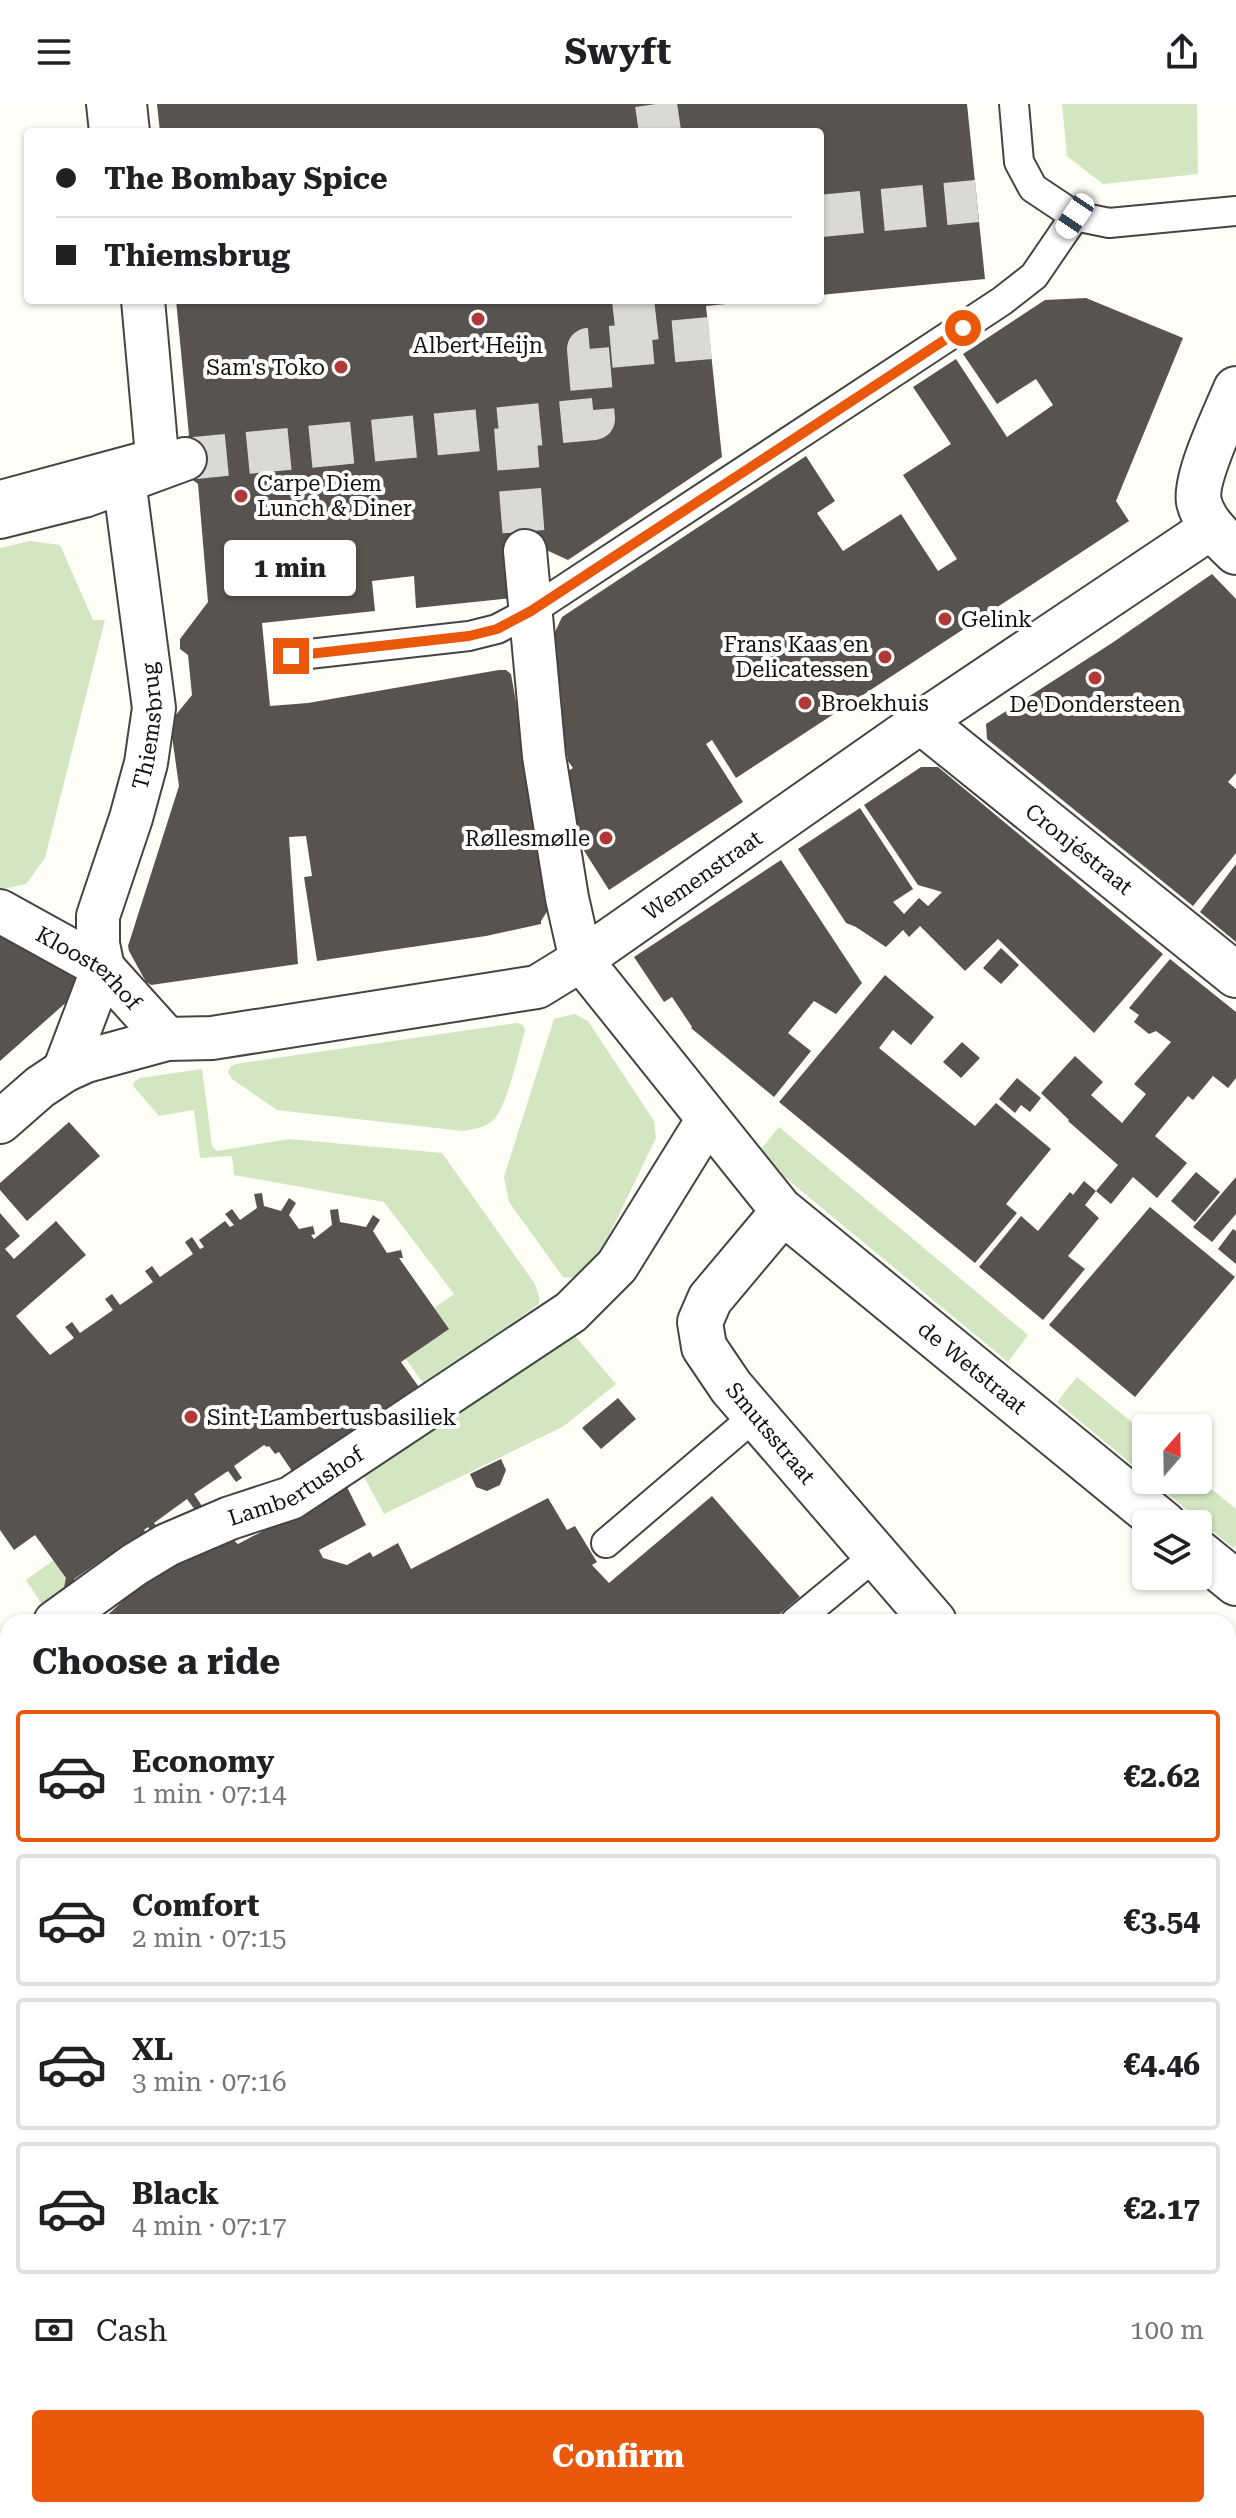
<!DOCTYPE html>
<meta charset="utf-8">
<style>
body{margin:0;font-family:"Roboto Serif",serif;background:#f2f2f2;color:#202124;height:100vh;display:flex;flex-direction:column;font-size:30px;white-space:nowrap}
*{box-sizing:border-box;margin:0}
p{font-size:26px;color:#757577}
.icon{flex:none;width:44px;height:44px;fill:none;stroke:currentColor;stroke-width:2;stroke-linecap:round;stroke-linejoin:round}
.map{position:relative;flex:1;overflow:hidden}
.side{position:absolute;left:0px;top:1510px;width:1236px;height:904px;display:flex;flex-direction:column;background:#fff;border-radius:24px 24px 0 0;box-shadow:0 2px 6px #0004}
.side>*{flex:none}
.top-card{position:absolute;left:24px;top:24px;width:800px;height:176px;border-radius:8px;box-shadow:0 2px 6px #0004;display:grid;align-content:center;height:176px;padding:0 32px;background:#fff}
.needle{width:52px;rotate:20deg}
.fabs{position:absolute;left:1132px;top:1310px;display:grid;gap:16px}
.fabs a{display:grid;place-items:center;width:80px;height:80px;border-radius:8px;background:#fff;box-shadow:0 2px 6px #0004;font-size:40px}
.end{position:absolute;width:36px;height:36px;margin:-18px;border:10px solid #ea580c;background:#fff;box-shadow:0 0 0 4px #fff}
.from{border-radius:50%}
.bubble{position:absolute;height:56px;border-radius:8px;background:#fff;box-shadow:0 2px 6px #0004;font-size:26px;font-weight:700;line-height:56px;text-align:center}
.car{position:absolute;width:24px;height:48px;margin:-24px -12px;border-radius:10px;box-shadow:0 0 6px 2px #0007;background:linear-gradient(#fff 24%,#345 0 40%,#fff 0 76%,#345 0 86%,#fff 0)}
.top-card b{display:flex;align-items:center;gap:28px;height:76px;font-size:30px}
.top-card b+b{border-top:2px solid #e0e0e0}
.top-card i{width:20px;height:20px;background:#202124}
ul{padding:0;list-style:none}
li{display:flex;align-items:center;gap:24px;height:132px;margin:0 16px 12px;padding:0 16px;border:4px solid #e0e0e0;border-radius:8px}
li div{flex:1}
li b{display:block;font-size:30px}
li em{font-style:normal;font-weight:700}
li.current{border-color:#ea580c}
li>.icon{width:72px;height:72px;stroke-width:1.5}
h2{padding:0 32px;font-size:36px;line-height:96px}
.pay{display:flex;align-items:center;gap:20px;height:88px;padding:0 32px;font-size:30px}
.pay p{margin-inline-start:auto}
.button{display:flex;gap:16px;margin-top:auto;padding:16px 32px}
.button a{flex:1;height:92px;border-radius:8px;background:#ea580c;color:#fff;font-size:32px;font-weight:700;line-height:92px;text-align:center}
header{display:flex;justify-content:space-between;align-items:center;height:104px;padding:0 32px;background:#fff;font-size:36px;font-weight:700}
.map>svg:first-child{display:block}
.green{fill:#d3e6c2}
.plaza{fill:#efede4}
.building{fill:#58534e}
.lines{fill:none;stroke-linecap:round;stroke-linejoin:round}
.pedestrian-tunnel{stroke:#dadad4;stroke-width:42;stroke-dasharray:42 21;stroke-linecap:butt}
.service-casing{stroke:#444;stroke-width:32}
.pedestrian-casing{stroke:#444;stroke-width:46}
.minor-casing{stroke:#444;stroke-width:48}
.service{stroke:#fff;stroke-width:28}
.pedestrian{stroke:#fff;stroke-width:42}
.minor{stroke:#fff;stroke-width:44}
.route{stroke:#ea580c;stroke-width:10}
.poi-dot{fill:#b13839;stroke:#fff;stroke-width:3}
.labels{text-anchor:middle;stroke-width:8;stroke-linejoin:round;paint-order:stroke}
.poi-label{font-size:22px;fill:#111;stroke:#fff;text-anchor:start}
.street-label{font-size:22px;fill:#111;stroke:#fff}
</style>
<header><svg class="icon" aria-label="menu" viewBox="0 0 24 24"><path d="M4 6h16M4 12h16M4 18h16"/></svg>Swyft<svg class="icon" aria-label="share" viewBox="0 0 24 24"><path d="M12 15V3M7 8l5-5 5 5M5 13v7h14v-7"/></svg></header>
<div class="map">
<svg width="1236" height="2414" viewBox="0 0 1236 2414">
<rect width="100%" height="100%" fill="#fefdf6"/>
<path class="green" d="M1062 0H1197L1198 70 1103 80 1067 52Z
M30 437 60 441 93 516H105L45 754 26 780 0 786V444Z
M575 910 588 917 654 1017 656 1034 595 1160C585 1168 577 1176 563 1173L509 1098 504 1073 554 915Z
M517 919 523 921 525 926C519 947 507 1004 493 1016 485 1024 474 1025 463 1027L277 1006 232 975 228 968 231 962 236 960Z
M202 965 212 1042 217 1047 289 1035 442 1049 535 1180 539 1192V1200L425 1282 406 1255 448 1225 434 1204 454 1190 384 1098 234 1071 232 1052 200 1054 194 1006 159 1012 133 982 134 978 140 974Z
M779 1023 1028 1231 1008 1258 757 1050Z
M570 1226 616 1280 564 1322 384 1410 363 1371Z
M1077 1273 1146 1330V1372L1057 1298Z
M1198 1374 1236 1405V1441L1233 1444 1151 1376H1198Z
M108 1452 116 1463 45 1505 26 1476 54 1456 66 1474 72 1488 74 1475Z"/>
<path class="plaza" d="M8 1900V2072L0 2078V1907Z
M589 2406H666L655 2414H596Z"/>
<path class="building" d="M157 0H967L985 175 820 191V28H160Z
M1086 194 1183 234 1116 397 1129 417 736 674 712 636 706 640 743 698 609 786 569 723 560 672 573 664 568 657 549 541 562 513 806 352 835 397 817 409 843 447 901 410 938 467 957 455 903 371 951 340 913 283 956 255 1007 333 1053 301 1036 275 997 300 963 250 1045 196Z
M176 196H745V198L706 202 722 353 568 456 544 445 512 494 416 504 414 472 372 477 375 507 262 519 270 602 308 599 499 566H506L511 570 552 800 541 817V820L486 832 317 857 304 773 312 772 306 732 289 733 298 860 151 881 146 878 129 847 128 842 179 682 170 618 192 591 188 551 180 545V535L208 498 198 380 186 371 183 339 189 331Z
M1212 470 1236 495V669L1228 678 1236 685V749L1193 802 987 635 986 620 1112 539Z
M921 663H938L1163 850 1094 929 998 835 965 867 920 822 909 833 903 826 886 843 856 823 846 819 798 745 860 704 913 785 893 798 904 810 919 794 928 802 942 788 918 781 864 701Z
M781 756 862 879 836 910 814 897 788 929 811 947 774 993 691 924 692 923 672 893 664 898 634 853Z
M1236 760V838L1200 808Z
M0 829 87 880 0 957Z
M1001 844 1019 861 1001 880 983 864Z
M1170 855 1236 908V974L1228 984 1213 972 1193 996 1188 992 1155 1032 1187 1059 1157 1094 1133 1073 1111 1100 1096 1087 1118 1061 1068 1017 1069 1016 1041 989 1075 952 1103 978 1091 991 1122 1019 1146 990 1134 980 1171 938 1156 927 1149 930 1134 918 1139 911 1129 904Z
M885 871 934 913 911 941 893 926 879 944 975 1022 996 999 1051 1045 1006 1100 1017 1109 975 1159 779 998Z
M962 938 980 954 961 974 943 958Z
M1017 974 1041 994 1030 1008 1021 1001 1015 1009 999 995Z
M69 1018 100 1052 27 1117 0 1086V1079Z
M1196 1068 1220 1088 1195 1118 1171 1097Z
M1236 1073V1110L1212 1138 1193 1123Z
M1084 1077 1096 1087 1085 1101 1099 1114 1068 1152 1085 1165 1043 1216 979 1163 1021 1112 1038 1127 1070 1088 1073 1091Z
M262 1089 264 1102 281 1107 289 1094 296 1099 289 1111 299 1125 313 1122 315 1130 311 1131 314 1135 332 1121 330 1106 338 1105 340 1118 366 1123 373 1111 380 1116 373 1127 387 1149 401 1146 403 1154H399L449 1225 401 1258 421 1286 296 1373 279 1348 275 1350 269 1342 267 1343 264 1341 234 1362 242 1374 236 1378 228 1367 194 1390 202 1402 195 1406 187 1395 154 1419 163 1430 156 1435 148 1423 144 1426 149 1432 122 1451 118 1444 115 1447 123 1459 116 1463 108 1452 74 1475 72 1489 63 1488 66 1474 35 1431 14 1446 0 1426V1109L20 1132 5 1145 14 1155 56 1117 86 1151 16 1212 50 1251 74 1234 65 1223 72 1218 80 1229 113 1206 105 1195 112 1190 120 1201 153 1178 145 1167 152 1162 160 1173 193 1150 185 1138 192 1133 200 1145 204 1143 199 1136 225 1117 230 1123 234 1121 225 1110 232 1105 240 1116 257 1104 254 1090Z
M1150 1103 1235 1173 1135 1293 1049 1221Z
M1233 1125 1236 1127V1160L1218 1145Z
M618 1294 636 1315 601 1345 582 1324Z
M501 1355 506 1366 500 1381 487 1387 476 1383 470 1370Z
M347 1383 366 1421 319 1446 323 1454 347 1461 370 1448 373 1453 398 1439 411 1465 548 1394 567 1426 575 1422 597 1458 592 1461 609 1479 712 1392 800 1493 770 1518H100L152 1470 227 1431 238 1440Z
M0 1799 8 1809V1900L0 1907Z
M8 2072V2232L0 2235V2078Z
M1228 2232H1230L1232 2271H1228Z
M8 2248V2406H213L201 2414H0V2302L5 2298 0 2290V2252Z
M1228 2356H1236V2414H1020L1019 2406H1228Z
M342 2406H589L596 2414H329Z
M787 2406H906L913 2414H793Z"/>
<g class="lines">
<path class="pedestrian-tunnel" d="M656 0 660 28
M820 112 977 97
M633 196 638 240
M515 323 525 447
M185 355 594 315 588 245 710 234"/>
<g class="service-casing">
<path id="service" d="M101 0 104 28
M1014 0 1019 58 1033 84 1075 112 1109 119 1236 107
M0 391 137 354
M291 552 469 532 497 525 531 507 1002 197 1034 172 1075 112
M606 1439 755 1312
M795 1518 876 1451"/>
</g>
<g class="pedestrian-casing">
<g id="pedestrian">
<path d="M125 0 128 28"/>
<path d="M143 196 158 363"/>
<path d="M0 413 84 392 185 355"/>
<path d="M525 447 544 652 567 794 581 856 783 1108"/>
<path id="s1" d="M0 807 103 864 167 935"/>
<path id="s2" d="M64 967 103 864 98 840V812L131 714 146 659 154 604 124 376"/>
<path id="s3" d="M0 1018 40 983 64 967 86 957 167 935 212 934 537 883 581 856 908 627 1211 424"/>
<path id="s4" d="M55 1518 134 1461 167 1441 230 1414 291 1394 571 1208 617 1162 708 1015"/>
<path d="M0 1563 8 1557"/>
<path d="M0 1630 8 1637"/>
<path d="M0 1994 8 1987"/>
<path d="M251 2414 263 2406"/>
</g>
</g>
<g class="minor-casing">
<g id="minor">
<path d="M1236 285C1226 309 1194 375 1199 398 1204 419 1222 434 1236 448"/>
<path id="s5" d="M922 618 1236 871"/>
<path d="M1198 1448 1236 1479"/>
<path id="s6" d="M934 1518 731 1283 704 1243 700 1218 710 1195 783 1108 1164 1420"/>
<path d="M1228 1860 1236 1871"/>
<path d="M1228 2322H1236"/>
<path d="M702 2406 707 2414"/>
</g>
</g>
<use href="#service" class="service"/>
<use href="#pedestrian" class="pedestrian"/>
<use href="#minor" class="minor"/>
</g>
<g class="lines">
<path class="route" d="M291 552 469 532 497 525 531 507 963 224"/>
</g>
<g class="poi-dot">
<circle cx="478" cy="215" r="8"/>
<circle cx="341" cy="263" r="8"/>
<circle cx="241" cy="392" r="8"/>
<circle cx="945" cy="515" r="8"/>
<circle cx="885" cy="553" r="8"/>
<circle cx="1095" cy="574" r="8"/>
<circle cx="805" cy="599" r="8"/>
<circle cx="606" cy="734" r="8"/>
<circle cx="191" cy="1313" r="8"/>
</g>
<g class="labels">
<g class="poi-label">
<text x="478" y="249" text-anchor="middle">Albert Heijn</text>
<text x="325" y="271" text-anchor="end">Sam's Toko</text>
<text x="257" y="387">Carpe Diem<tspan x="257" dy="25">Lunch &amp; Diner</tspan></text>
<text x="961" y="523">Gelink</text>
<text x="869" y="548" text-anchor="end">Frans Kaas en<tspan x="869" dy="25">Delicatessen</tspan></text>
<text x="821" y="607">Broekhuis</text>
<text x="1095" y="608" text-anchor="middle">De Dondersteen</text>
<text x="590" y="742" text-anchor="end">Røllesmølle</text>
<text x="207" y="1321">Sint-Lambertusbasiliek</text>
</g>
<g class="street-label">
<text dy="8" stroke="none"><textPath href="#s2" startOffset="360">Thiemsbrug</textPath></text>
<text dy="8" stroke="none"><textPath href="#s5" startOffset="202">Cronjéstraat</textPath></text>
<text dy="8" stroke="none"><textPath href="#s3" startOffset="764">Wemenstraat</textPath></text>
<text dy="8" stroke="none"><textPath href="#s1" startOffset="106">Kloosterhof</textPath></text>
<text dy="8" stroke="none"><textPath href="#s6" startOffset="768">de Wetstraat</textPath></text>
<text transform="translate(771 1329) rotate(50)" y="8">Smutsstraat</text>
<text dy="8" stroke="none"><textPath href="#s4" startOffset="278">Lambertushof</textPath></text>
</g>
</g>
</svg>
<div class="fabs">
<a><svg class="needle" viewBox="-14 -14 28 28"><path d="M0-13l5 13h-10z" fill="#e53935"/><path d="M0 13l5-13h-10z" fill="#757577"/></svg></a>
<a><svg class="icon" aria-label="layers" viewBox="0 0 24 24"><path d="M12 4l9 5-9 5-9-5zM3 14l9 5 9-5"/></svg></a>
</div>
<i class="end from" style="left:963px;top:224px"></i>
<i class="end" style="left:291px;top:552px"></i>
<div class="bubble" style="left:224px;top:436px;width:132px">1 min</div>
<i class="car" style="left:1075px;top:112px;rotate:214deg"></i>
<div class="top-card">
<b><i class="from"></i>The Bombay Spice</b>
<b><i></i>Thiemsbrug</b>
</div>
<section class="side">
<h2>Choose a ride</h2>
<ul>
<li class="current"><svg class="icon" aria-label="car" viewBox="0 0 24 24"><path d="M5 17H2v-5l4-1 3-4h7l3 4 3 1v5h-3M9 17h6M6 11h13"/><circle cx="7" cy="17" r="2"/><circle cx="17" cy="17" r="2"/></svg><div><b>Economy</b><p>1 min · 07:14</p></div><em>€2.62</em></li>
<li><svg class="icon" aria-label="car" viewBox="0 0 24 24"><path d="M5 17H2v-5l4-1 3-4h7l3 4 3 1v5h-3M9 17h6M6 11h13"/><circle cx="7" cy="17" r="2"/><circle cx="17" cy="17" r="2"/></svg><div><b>Comfort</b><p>2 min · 07:15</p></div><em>€3.54</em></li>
<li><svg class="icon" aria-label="car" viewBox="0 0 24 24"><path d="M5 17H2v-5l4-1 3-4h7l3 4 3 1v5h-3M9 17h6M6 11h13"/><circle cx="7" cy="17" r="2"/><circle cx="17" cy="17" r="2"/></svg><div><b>XL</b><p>3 min · 07:16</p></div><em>€4.46</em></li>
<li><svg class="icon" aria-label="car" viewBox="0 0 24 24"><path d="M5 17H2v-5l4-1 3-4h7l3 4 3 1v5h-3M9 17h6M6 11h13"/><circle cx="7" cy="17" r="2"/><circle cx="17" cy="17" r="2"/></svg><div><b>Black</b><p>4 min · 07:17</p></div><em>€2.17</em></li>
</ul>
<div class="pay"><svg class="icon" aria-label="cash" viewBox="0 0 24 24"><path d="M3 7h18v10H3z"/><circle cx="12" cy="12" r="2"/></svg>Cash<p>100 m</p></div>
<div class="button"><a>Confirm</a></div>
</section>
</div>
